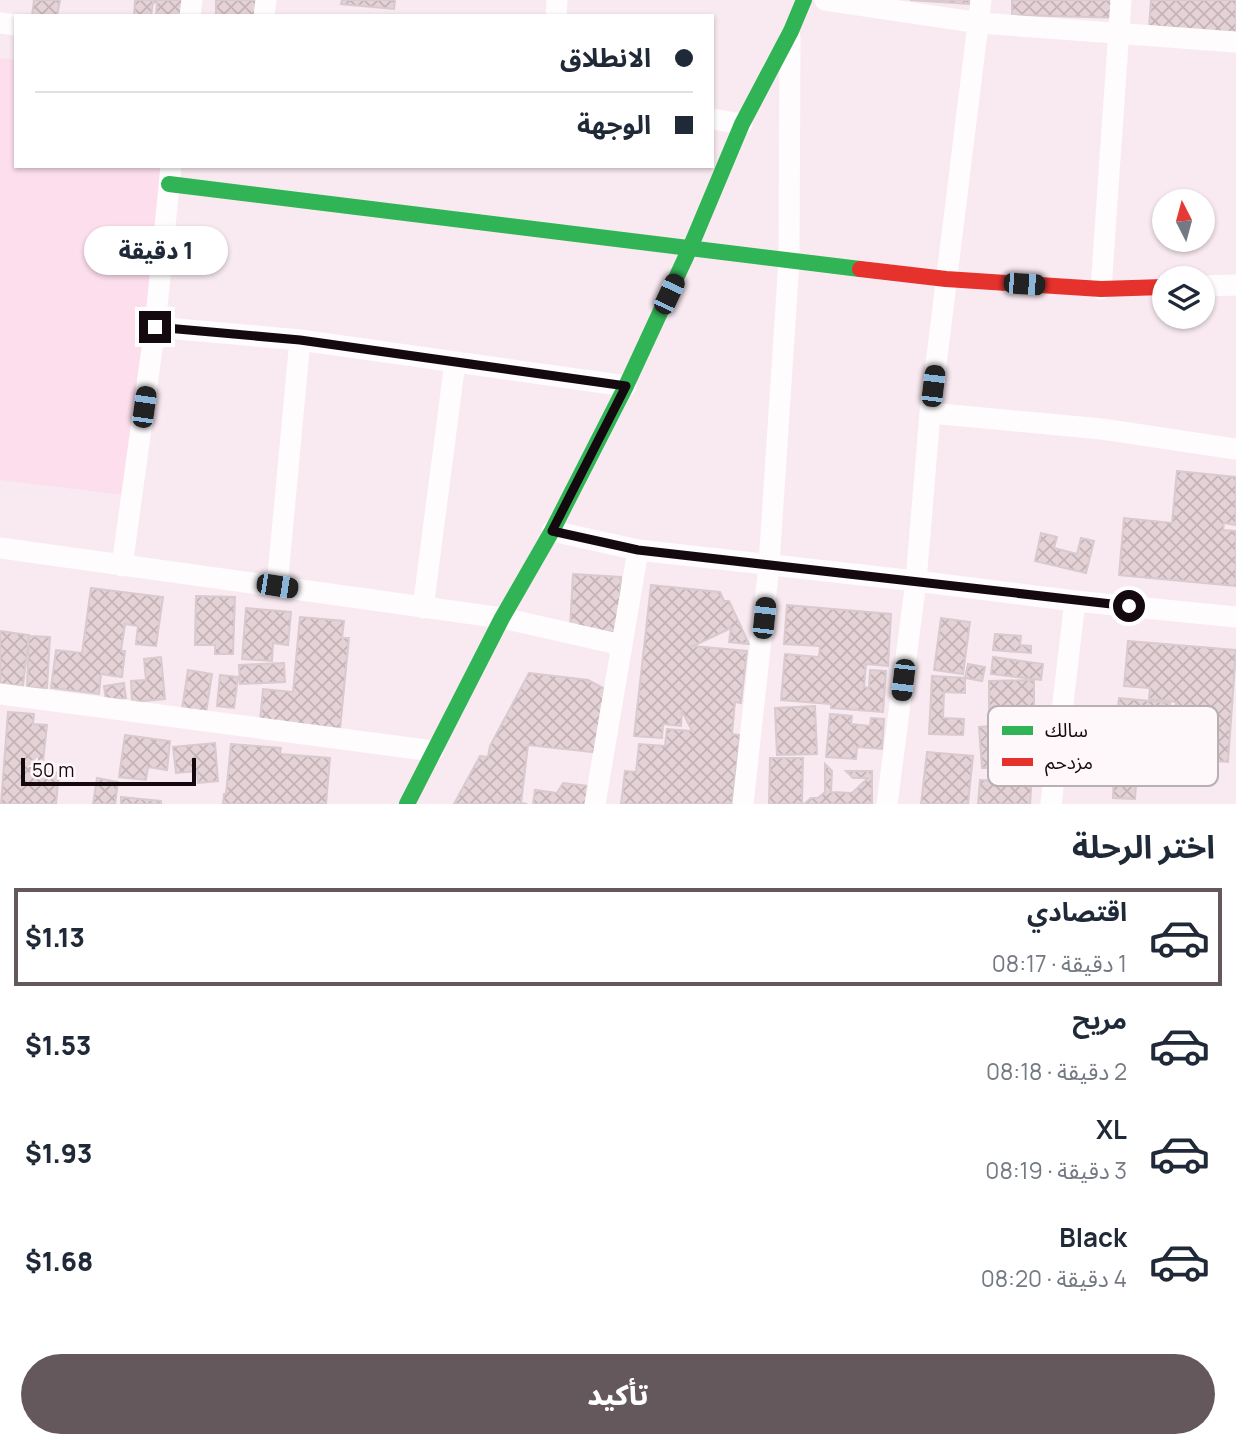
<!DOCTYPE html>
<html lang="ar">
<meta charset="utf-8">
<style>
body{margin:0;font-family:Manrope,"Noto Sans Arabic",sans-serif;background:#f6f6f7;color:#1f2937;direction:rtl;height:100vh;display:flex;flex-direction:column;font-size:26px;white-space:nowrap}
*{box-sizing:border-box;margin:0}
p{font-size:23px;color:#747a83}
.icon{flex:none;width:38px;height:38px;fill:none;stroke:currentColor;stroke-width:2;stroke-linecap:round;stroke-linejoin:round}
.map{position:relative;height:804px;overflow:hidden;direction:ltr}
.drawer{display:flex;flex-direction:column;background:#fff;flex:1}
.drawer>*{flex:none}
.top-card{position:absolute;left:14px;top:14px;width:700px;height:154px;border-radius:0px;box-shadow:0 2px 5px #0004;direction:rtl;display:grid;align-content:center;height:154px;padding:0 21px;background:#fff}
.needle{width:46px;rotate:354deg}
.buttons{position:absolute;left:1152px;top:189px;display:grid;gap:14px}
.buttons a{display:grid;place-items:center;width:63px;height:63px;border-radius:50%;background:#fff;box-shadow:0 2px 5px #0004;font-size:35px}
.scale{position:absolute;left:21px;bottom:18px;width:175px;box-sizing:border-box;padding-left:7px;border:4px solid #14090e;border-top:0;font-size:19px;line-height:24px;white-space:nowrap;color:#14090e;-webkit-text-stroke:5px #fff8fb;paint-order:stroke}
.end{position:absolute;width:32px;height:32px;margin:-16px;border:9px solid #14090e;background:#fff;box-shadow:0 0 0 4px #fff}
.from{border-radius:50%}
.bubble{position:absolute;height:49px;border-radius:24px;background:#fff;box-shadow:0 2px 5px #0004;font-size:23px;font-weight:800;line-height:49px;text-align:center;direction:rtl}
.car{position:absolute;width:21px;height:42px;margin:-21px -10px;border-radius:9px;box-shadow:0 0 5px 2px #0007;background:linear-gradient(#222 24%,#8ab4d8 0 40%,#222 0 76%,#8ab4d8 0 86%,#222 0)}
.top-card b{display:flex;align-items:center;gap:24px;height:66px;font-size:26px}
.top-card b+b{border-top:2px solid #e0e1e3}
.top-card i{width:18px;height:18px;background:#1f2937}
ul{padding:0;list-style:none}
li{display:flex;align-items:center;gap:21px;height:98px;margin:0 14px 10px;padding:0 7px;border:4px solid transparent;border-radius:0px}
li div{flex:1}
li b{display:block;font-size:26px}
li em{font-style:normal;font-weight:800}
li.current{border-color:#64585d}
li>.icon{width:63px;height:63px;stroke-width:1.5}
h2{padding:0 21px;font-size:32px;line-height:84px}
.cta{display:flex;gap:14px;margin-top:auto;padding:14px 21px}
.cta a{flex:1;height:80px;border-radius:42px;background:#64585d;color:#fff;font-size:28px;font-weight:800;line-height:80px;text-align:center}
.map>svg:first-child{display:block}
.built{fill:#fcdeec}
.building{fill:url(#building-cross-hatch);stroke:#d8cace;stroke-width:2}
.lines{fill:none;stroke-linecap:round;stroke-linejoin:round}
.street{stroke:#fefcfd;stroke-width:21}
.fast{stroke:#30b455;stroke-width:16}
.jam{stroke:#e5322d;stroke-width:16}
.route{stroke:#14090e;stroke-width:9}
.key{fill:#fff8fb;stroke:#b8b0b4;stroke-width:2}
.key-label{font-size:19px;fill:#14090e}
</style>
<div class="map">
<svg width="1236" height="804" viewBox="0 0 1236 804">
<defs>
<pattern id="building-cross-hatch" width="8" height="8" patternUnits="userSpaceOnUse" patternTransform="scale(1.75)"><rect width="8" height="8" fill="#e4d2d7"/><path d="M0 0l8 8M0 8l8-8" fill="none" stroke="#c3b3b7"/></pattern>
</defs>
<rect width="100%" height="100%" fill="#f9eaf1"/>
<path class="built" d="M0 58 16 60V166H164L123 495 0 480Z"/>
<path class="building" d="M34 0H60L57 16H32Z
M135 0H184L183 16H156L157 3 153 2 151 16H134Z
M216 0H258L257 16H216Z
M342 0H395L394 9 341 4Z
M910 0H969V4Z
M1012 0H1123V18L1012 15Z
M1151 0H1236V32L1149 28Z
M1177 471 1236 477V525L1224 523 1223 530 1236 531V586L1119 575 1124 518 1172 523Z
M1041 533 1057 537 1054 548 1077 554 1081 538 1094 541 1086 573 1035 561Z
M573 574 621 577 618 632 570 629Z
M651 585 720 592 724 601H729L749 644 729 642 731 628 693 646 747 651 741 703 735 702 732 734 740 735 732 804H621L625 771 636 772 639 744 665 746 667 729 692 731 682 711 681 726 663 724 662 738 634 736Z
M91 588 163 597 156 646 136 644 138 626 125 624 121 651H125L122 677 101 674 99 694 51 688 56 650 82 653Z
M196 596 235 597 233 654H215V645H195Z
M787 605 891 614 888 666 866 664 864 687 869 688 870 670 886 671 883 712 831 708V704L781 700 785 654 819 657 820 646 784 644Z
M246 608 291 612 288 645 273 643 272 661 242 659Z
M300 617 344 621 342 638H349L340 729 260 721 263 689 293 692Z
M941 618 970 622 963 674 934 670Z
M0 631 29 635 23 686 0 684Z
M995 634 1021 636 1020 645 1031 646V653L993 650Z
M29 636 50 637 47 688 27 687Z
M1128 641 1236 650 1228 762 1171 758 1176 702 1149 699 1150 688 1124 686Z
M161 657 165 699 132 702 131 681 146 680 144 659Z
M993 657 1043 664 1041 680 991 674Z
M284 663 285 682 240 684 239 665Z
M968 664 985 667 982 681 965 678Z
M188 670 212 674 206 713 182 709Z
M529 673 588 680 607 690 600 753 528 745 521 803 527 804H454L480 756 488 757 490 746Z
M220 675 238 677 234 708 217 706Z
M932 676 965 678V693L944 692 943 718 964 719 963 735 929 734Z
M1034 680V721H989V681Z
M124 683 126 698 106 700 104 686Z
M1119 698 1170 703 1164 766 1112 761Z
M815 706 817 754 777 755 775 708Z
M8 712 34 714 33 724 47 725 42 771 59 773 56 804H1Z
M830 714 852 716 851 724 870 726 871 718 884 719 882 749 857 747 856 759 826 757Z
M1025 724 1026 735 989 738 991 768H982L979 727Z
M125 735 170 741 167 770 148 767 146 780 119 777Z
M215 743 218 781 198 783 197 771 176 773 173 747Z
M231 744 281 748 280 754 330 758 326 804H223L224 794H226Z
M1000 746 1034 748 1030 804H978L980 780 997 781Z
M927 752 973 756 968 804H921Z
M770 758H803L802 804H769Z
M825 764 832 771 831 792 852 793 868 778H853L846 771H872V804H804L811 798H818L825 792Z
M1114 770 1137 771 1135 799 1113 798Z
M97 778 118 782 115 804H93Z
M563 783 598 787 590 804H533L535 790 557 793Z
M121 797 161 801V804H121Z"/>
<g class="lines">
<path class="street" d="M825 0 980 23 1236 42
M190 16 192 0
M264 16 266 0
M556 16 557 0
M0 23 16 25
M712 119 742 124
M1202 286 1236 285
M1101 289 1121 0
M155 327 300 340 626 386
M930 413 1102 429 1236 449
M552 531 638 550 916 581 1075 601 1236 617
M0 548 502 618 622 645
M122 566 155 327 171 166
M277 586 300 340
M423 608 455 362
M0 694 433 751
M595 804 638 550
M743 804 769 565 789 261 790 37
M887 804 916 581 930 413 981 0
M1051 804 1075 601"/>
<path class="fast" d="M169 184 860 269
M407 804 502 618 552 531 626 386 690 248 742 124 791 31 804 0"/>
<path class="jam" d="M860 269 946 279 1101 289 1164 287"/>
</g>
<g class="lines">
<path class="route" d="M155 327 300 340 626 386 552 531 638 550 1129 606"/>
</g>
<rect x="988" y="706" width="230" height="80" rx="10" class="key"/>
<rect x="1002" y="726" width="31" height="9" fill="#30b455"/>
<rect x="1002" y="758" width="31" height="8" fill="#e5322d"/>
<g class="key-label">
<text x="1045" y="737">سالك</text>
<text x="1045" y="769">مزدحم</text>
</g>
</svg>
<div class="buttons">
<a><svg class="needle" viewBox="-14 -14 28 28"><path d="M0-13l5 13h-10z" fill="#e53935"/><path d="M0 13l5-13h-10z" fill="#747a83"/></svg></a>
<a><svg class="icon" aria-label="layers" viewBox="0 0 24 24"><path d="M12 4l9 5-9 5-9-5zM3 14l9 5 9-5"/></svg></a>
</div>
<div class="scale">50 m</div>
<i class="end from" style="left:1129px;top:606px"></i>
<i class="end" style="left:155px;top:327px"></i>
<div class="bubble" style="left:84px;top:226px;width:144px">1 دقيقة</div>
<i class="car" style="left:1024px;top:284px;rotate:94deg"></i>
<i class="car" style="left:669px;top:294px;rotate:25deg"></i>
<i class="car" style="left:933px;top:386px;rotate:7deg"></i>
<i class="car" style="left:144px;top:407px;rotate:8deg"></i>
<i class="car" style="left:277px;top:586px;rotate:99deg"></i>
<i class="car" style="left:764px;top:618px;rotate:6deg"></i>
<i class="car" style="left:903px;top:680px;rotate:187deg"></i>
<div class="top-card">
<b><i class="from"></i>الانطلاق</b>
<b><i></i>الوجهة</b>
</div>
</div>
<section class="drawer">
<h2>اختر الرحلة</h2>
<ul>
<li class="current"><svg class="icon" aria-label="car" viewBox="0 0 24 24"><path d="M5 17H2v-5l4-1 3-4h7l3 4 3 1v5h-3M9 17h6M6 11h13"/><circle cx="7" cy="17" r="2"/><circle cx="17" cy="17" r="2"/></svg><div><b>اقتصادي</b><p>1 دقيقة · 08:17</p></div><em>$1.13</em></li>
<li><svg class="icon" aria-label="car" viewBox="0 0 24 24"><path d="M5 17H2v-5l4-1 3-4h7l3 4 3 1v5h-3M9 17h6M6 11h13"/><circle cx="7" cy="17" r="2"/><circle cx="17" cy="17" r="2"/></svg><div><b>مريح</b><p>2 دقيقة · 08:18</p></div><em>$1.53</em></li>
<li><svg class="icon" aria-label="car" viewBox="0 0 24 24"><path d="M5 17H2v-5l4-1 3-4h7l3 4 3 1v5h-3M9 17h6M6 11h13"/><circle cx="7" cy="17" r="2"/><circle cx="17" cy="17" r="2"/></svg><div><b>XL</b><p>3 دقيقة · 08:19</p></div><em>$1.93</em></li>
<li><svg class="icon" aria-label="car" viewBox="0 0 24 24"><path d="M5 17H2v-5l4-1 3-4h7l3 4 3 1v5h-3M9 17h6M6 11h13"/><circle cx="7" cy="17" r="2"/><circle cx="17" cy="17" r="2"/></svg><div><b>Black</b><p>4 دقيقة · 08:20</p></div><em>$1.68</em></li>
</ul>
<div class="cta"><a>تأكيد</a></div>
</section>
